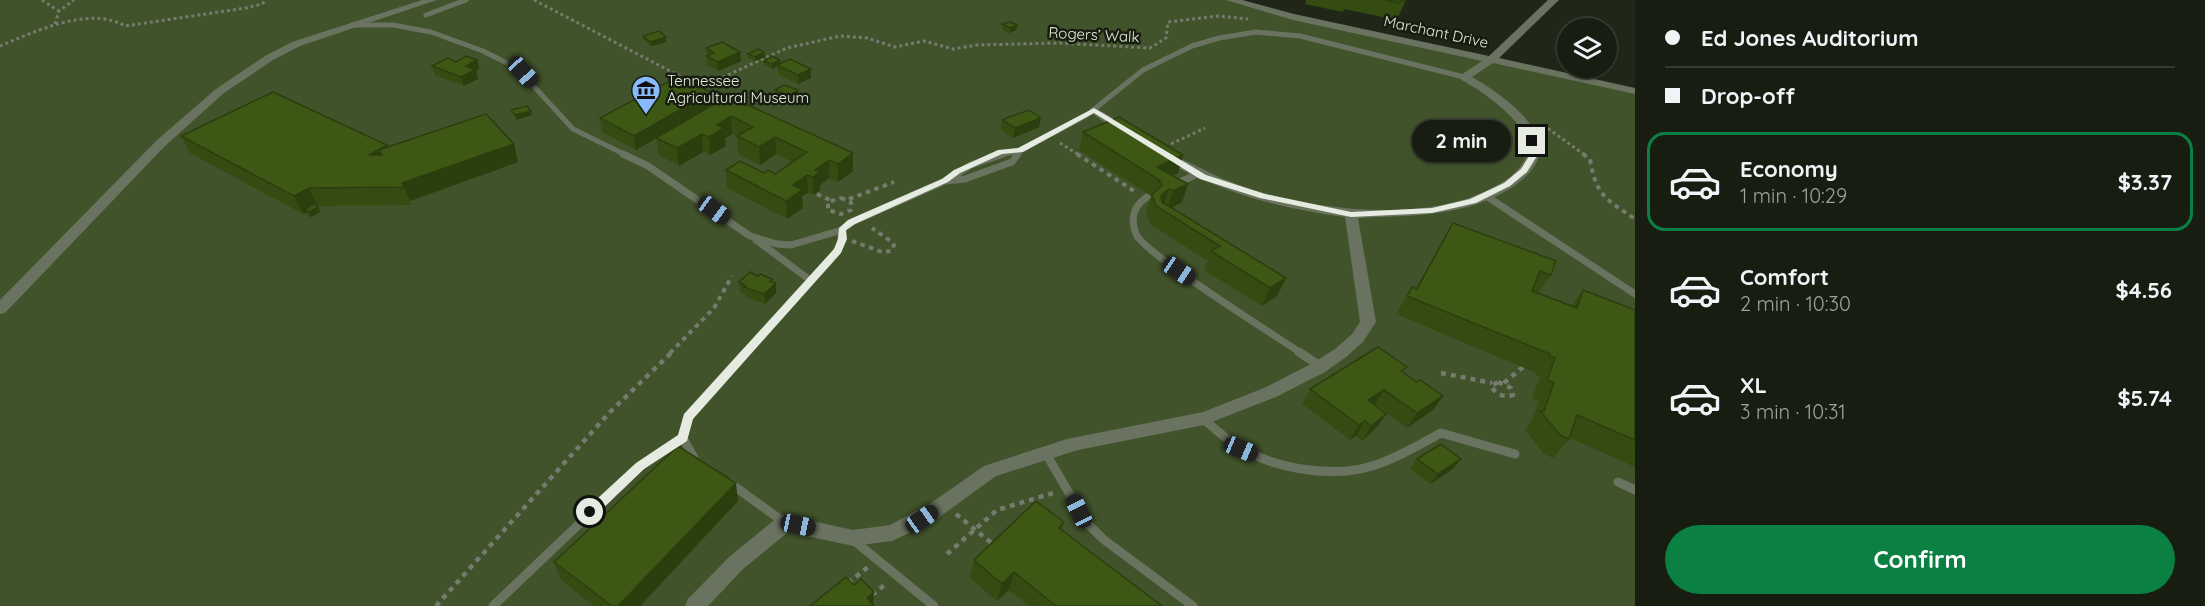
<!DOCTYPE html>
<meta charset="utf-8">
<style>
body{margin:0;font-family:Quicksand,sans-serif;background:#21261b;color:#f1f3f6;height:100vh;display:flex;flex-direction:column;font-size:22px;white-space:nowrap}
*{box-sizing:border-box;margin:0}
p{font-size:20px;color:#9fa29f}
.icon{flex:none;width:33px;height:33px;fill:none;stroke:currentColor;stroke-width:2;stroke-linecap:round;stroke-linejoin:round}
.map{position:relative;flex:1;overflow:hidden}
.drawer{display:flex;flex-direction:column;background:#181d12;width:570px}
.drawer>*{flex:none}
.top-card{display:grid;align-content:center;height:132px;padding:0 30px;background:#181d12}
.controls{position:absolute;left:1557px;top:18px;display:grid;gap:12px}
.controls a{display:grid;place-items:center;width:60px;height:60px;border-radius:50%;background:#181d12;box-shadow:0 2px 4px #0004,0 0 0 2px #363b32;font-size:30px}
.end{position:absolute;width:27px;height:27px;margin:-14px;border:8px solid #e6ebe1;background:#111;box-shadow:0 0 0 3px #111}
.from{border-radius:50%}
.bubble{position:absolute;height:42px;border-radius:21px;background:#181d12;box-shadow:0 2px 4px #0004,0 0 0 2px #363b32;font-size:20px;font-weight:800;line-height:42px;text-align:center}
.car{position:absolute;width:18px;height:36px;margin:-18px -9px;border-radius:8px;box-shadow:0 0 4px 2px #0007;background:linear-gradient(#222 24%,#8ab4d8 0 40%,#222 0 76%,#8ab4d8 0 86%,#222 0)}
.top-card b{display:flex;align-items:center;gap:21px;height:57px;font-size:22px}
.top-card b+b{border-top:2px solid #363b32}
.top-card i{width:15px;height:15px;background:#f1f3f6}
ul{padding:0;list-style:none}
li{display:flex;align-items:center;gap:18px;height:99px;margin:0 12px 9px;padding:0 18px;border:3px solid transparent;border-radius:18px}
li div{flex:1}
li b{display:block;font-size:22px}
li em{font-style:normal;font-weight:800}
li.current{border-color:#0b8043}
li>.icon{width:54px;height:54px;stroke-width:1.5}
.cta{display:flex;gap:12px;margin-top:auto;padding:12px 30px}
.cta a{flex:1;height:69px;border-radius:36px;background:#0b8043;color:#fff;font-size:24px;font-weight:800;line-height:69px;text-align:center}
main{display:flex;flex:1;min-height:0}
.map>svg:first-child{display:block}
.green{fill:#41532a}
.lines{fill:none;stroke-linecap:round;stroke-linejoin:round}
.path-far2{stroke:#757b6e;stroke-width:3;stroke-dasharray:3 3;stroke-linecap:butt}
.path-far1{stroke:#757b6e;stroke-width:4;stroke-dasharray:4.5 4.5;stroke-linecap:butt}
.path{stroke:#757b6e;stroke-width:4.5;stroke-dasharray:5 5;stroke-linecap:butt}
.service-far2{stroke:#6a7360;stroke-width:5}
.service-far1{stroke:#6a7360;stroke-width:7}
.service{stroke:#6a7360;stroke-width:9}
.minor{fill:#6a7360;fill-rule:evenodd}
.wall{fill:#344c11}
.shaded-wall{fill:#2b3e0e}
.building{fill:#3d5814;stroke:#2b3e0e;stroke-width:1.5}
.route{fill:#e6ebe1}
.labels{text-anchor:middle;stroke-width:5;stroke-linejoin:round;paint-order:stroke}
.far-street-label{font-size:15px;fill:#e6ebe1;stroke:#171e0f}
.far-poi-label{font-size:15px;fill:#e6ebe1;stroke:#171e0f;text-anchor:start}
</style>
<main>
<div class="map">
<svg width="1635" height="606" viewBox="0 0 1635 606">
<rect width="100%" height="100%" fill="#202718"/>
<path class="green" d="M0 0H1231L1635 91V606H0Z"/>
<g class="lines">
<path class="path-far2" d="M42 0 59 11
M534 0 695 84 721 78 787 48 840 36 867 38 895 47 924 41 953 49 977 45 1059 43 1150 48 1166 38 1168 22 1218 16 1248 19
M55 24 59 11 74 0
M0 46C34 32 90 5 125 26L246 8 262 4 266 0
M1543 125 1585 155
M1060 143 1079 155
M1171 144 1205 128"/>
<path class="path-far1" d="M1077 154 1134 191
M1583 154 1590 159C1596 196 1606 199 1635 219
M817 194 830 200
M841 198 851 202V210L841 214 828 210V202Z
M849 199 894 182
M852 241 882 252 891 251 894 245 892 242 872 228
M670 353 714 308 732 276"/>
<path class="path" d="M1441 373 1492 383
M1498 382 1511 388 1513 395C1503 398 1496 394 1491 386Z
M1504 383 1523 367
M956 514 994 545
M947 554 997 510 1053 493
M848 583 868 567
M872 595 887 583
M436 606 610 412 672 352"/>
<path class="service-far2" d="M426 15 466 0
M352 25H393L431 32 483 51 517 68 573 129 626 155
M997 155 1020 151
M1017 155 1020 151 1087 115 1143 70 1192 46 1219 38 1256 32 1300 36 1464 77"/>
<path class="service-far1" d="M623 154 648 166 750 236 777 244 791 245 842 230 852 222 945 181 965 179 1012 162 1018 154
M945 181 971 165 1003 154
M1174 185 1197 174
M1150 195C1135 204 1129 216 1136 234 1143 253 1276 336 1301 353
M1486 196 1635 294
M756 240 810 280
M745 353 832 258 840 245 842 230"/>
<path class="service" d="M1299 352 1320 366
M1202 418C1215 428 1227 441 1242 449 1278 469 1335 479 1375 465 1398 458 1420 444 1441 433L1515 454
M1045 452 1086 522 1103 539 1193 606
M695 460 683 438 688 417 746 352
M1618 482 1635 490
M730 483 785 523
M852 539 934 606
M493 606 640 466 683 438"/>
<path class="minor" d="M422 0H437L300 46 273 60 224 93 165 146 5 313 0 314V300L157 140 216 89 265 56 292 42Z
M1226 0H1242L1294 14 1489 56 1548 0H1559L1499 58 1635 88V94L1493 63 1472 77C1494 89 1543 123 1540 151 1536 182 1488 202 1463 208 1428 217 1393 216 1358 218L1376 322 1363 342 1346 357 1325 372 1276 397 1204 425 1078 450 996 476 934 521 892 541 853 546 788 532 743 569 708 606H685L688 599 729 557 778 517 785 515 853 530 890 525 931 503 984 466 1067 439 1203 412 1264 388 1313 363 1335 349 1352 334 1360 322 1345 217C1279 209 1217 191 1160 158L1158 155 1160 152C1168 150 1213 175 1226 180 1302 211 1441 230 1511 176 1527 163 1533 147 1521 129 1510 113 1493 100 1477 89 1471 85 1464 82 1458 77L1482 61 1293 20Z
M1094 107 1130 128V134H1122L1090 112V108Z"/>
</g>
<path class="wall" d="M1306 0H1406L1398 17 1394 16 1392 19 1344 9 1343 12 1305 4Z
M1002 24 1017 25 1016 30 1009 33 1002 29Z
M643 36 666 37V42L651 46 644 40Z
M706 48 741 61 718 71 707 65Z
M764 52 765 57 755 61 748 58V54Z
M477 60 479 69 476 71 478 79 464 86 435 75 432 66Z
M780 60V64L811 78 798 84 778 74 777 66 772 69 764 65V61Z
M775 90H798V95L789 101 775 95Z
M711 92 712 106 853 171 838 182 829 178 820 185V190L813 195 808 193 802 196 803 208 787 219 727 188 726 170 775 174 792 162 776 154 760 165 738 154 737 136 732 134 725 138 726 146 710 155 703 152 679 166 659 155 656 138 636 150 602 132 600 118Z
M1002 120 1039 127 1013 138 1001 130Z
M1083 132 1183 155 1178 173 1172 175 1188 184 1182 202 1171 208 1286 278 1277 296 1262 306 1204 270 1208 261 1150 224 1146 213 1151 196 1079 150Z
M181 136 387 145V147L518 162 410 201 411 205 318 206 320 212 311 217 307 215 306 213 303 214 190 153Z
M1453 223 1551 275 1538 293 1571 306 1583 290 1635 310V467L1570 438 1553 458 1544 454 1525 430 1531 422 1539 401 1532 399 1540 377 1535 375 1536 373 1396 314 1412 287 1416 288Z
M772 281 776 293 765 304 745 297V295L740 292 739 282Z
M1404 373 1417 382 1443 396 1433 410 1407 428 1375 404 1374 405 1376 428 1362 441 1356 436 1350 440 1302 404 1310 389Z
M1417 459 1453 469 1430 484 1410 469Z
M738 501 640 606H594L561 580 554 562Z
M1064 522 1062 530 1162 606H1029L1009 590 997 601 970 578 974 560Z"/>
<path class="shaded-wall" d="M1017 25 1016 30 1009 33 1010 28Z
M666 37V42L651 46 650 42Z
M740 52 741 61 718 71V62Z
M764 52 765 57 755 61V57Z
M477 60 479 69 476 71 478 79 464 86 461 77 466 66Z
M780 60V64L772 69V64Z
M811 69V78L798 84V75Z
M798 90V95L789 101V96Z
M711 92 712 106 636 150 634 136Z
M531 111 532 115 516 120 515 115Z
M731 116 732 134 725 138 726 146 710 155 709 137 717 125Z
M1041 118 1039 127 1013 138 1015 128Z
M702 134 703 152 679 166 677 148Z
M775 137 776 154 760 165 759 147Z
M514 144 518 162 410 201 404 187 402 183Z
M387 145 393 163 382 155 379 150 385 167 369 155Z
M853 153V171L838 182V164Z
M1183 155 1178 173 1161 181 1157 167Z
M829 160V178L820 185V190L813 195V177L815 170Z
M807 175 808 193 802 196 803 208 787 219 786 201 793 185Z
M1188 184 1182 202 1167 210 1173 191Z
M309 188 318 206 305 210 306 213 303 214 294 196Z
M1169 189 1163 207 1161 196 1166 191Z
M318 207 320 212 311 217 309 212Z
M1286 278 1277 296 1262 306 1270 288Z
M772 279V287L776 283V293L765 304 764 294Z
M1384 390 1375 404 1358 415 1368 400Z
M1443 396 1433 410 1407 428 1417 413Z
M1386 414 1376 428 1362 441 1371 426Z
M1365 421 1356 436 1350 440 1359 425Z
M1461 459 1453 469 1430 484 1438 474Z
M736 483 738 501 640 606H618Z
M1014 572 1009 590 997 601 1002 584Z
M874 592 873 606 867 598Z"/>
<path class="building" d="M1385 0H1406L1405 1 1400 0V3Z
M1010 22 1017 25 1010 28 1002 24Z
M659 31 666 37 650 42 643 36Z
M722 42 740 52 718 62 707 56 714 53 706 48Z
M758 49 764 52 755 57 748 54Z
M466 56 477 60 466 66 475 70 461 77 432 66 447 58 456 62Z
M772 56 780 60 772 64 764 61Z
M790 59 811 69 798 75 777 65Z
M677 77 711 92 634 136 600 118Z
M784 85 798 90 789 96 775 90Z
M273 92 387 145 369 155H382L379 150 486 114 514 144 402 183 404 187 309 188 294 196 181 136Z
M728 96 853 153 838 164 829 160 815 170 820 172 813 177 807 175 793 185 802 190 786 201 726 170 740 161 764 173 768 170 775 174 807 152 775 137 759 147 737 136 753 127 731 116 717 125 724 128 709 137 702 134 677 148 656 138Z
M527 106 531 111 515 115 511 110Z
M1029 110 1041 118 1015 128 1002 120Z
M1119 117 1183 155 1157 167 1188 184 1173 191 1169 189 1166 191 1161 196 1162 202 1286 278 1270 288 1211 251 1220 246 1156 206 1152 195 1162 185 1158 182 1161 181 1083 132Z
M314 204 318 207 309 212 305 210Z
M1453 223 1556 261 1551 275 1540 271 1532 291 1577 308 1583 290 1635 310V440L1577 415 1569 439 1560 435 1540 411H1544L1554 383 1547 380 1555 358 1549 356 1550 354 1407 296 1412 287 1417 289Z
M750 272 758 276 760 274 772 279 770 281 776 283 764 294 744 287 746 286 739 282Z
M1378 347 1407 367 1401 371 1417 382 1420 380 1443 396 1417 413 1384 390 1368 400 1386 414 1371 426 1365 421 1359 425 1310 389Z
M1441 444 1461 459 1438 474 1417 459Z
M678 446 736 483 618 606H612L554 562Z
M1036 501 1064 522 1059 528 1162 606H1056L1014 572 1002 584 974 560Z
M846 577 854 585 861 579 874 592 867 598 874 606H810Z"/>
<path class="route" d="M1094 108 1206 175 1265 194 1351 212 1432 208 1470 199 1504 183 1521 169 1529 156 1530 139 1536 141 1537 156 1527 172 1510 186 1476 203 1432 213 1351 217 1260 198 1200 179 1094 113 1023 152 1002 154 960 173 948 182 855 224 846 230 847 239 841 253 693 419 687 441 644 469 595 516H586V509L636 463 678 435 684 414 834 249 838 239 839 228 848 220 942 179 954 170 998 150 1018 148Z"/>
<defs>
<g id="museum-pin" transform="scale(1.5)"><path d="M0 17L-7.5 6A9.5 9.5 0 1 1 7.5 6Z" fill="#89bafc" stroke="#171e0f"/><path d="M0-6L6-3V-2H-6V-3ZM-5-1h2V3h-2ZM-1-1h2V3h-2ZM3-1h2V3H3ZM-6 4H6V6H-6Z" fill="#111"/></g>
</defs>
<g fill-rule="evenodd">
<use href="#museum-pin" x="646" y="90"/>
</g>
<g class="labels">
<g class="far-street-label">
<text transform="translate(1436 32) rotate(12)" y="5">Marchant Drive</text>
<text transform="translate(1094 35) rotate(3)" y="5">Rogers’ Walk</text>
</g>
<g class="far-poi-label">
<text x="667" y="86">Tennessee<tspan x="667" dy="17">Agricultural Museum</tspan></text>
</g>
</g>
</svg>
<div class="controls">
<a><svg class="icon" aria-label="layers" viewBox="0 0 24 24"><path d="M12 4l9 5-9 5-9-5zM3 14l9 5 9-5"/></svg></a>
</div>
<i class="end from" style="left:590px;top:512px"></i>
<i class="end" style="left:1532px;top:141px"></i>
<div class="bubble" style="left:1412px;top:120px;width:99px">2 min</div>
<i class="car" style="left:523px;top:72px;rotate:138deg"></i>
<i class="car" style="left:714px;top:210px;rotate:126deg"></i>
<i class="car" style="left:1179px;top:271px;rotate:124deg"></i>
<i class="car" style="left:1241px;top:449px;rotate:113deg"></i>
<i class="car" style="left:1079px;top:511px;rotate:334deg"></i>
<i class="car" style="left:922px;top:519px;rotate:55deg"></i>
<i class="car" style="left:798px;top:525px;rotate:102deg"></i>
</div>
<section class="drawer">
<div class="top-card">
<b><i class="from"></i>Ed Jones Auditorium</b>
<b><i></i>Drop-off</b>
</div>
<ul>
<li class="current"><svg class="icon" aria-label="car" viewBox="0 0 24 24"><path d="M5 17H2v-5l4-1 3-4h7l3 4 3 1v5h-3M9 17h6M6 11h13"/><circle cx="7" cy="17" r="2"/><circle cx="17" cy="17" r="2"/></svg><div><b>Economy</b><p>1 min · 10:29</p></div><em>$3.37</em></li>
<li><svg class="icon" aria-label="car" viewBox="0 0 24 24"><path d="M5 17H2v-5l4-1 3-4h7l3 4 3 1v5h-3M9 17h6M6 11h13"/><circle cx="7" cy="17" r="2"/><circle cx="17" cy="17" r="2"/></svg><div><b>Comfort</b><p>2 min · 10:30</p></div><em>$4.56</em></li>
<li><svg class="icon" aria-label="car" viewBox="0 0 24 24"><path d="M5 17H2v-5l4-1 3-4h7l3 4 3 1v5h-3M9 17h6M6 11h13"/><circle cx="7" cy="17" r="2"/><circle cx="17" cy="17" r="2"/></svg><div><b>XL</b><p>3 min · 10:31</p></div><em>$5.74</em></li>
</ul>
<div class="cta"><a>Confirm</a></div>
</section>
</main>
